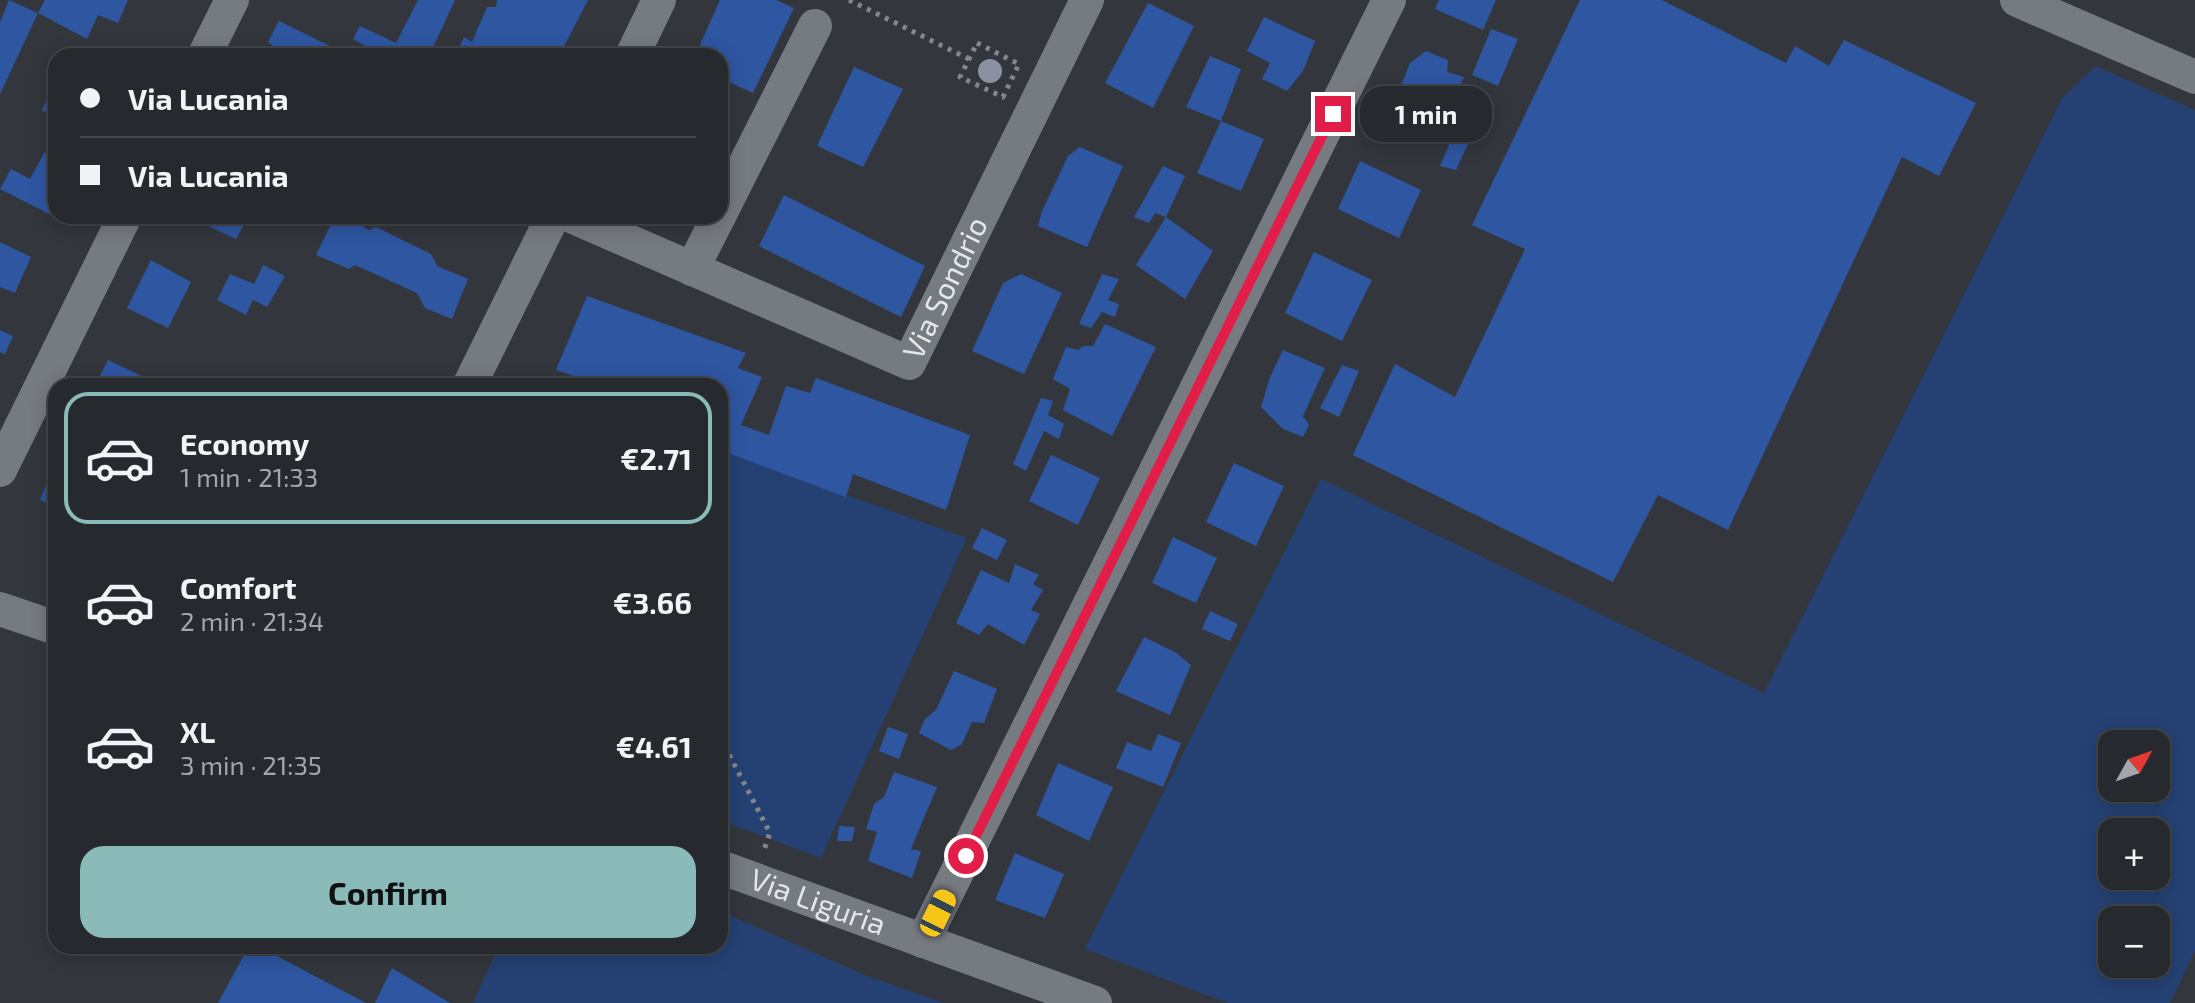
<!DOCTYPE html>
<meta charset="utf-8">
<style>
body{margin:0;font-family:"Exo 2",sans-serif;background:#2e3136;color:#f1f3f6;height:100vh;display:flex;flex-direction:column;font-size:30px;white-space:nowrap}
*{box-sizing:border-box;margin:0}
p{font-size:26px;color:#a4a6aa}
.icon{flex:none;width:44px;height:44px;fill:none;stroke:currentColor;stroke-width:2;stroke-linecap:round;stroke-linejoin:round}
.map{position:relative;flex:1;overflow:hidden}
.sheet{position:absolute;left:48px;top:378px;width:680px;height:576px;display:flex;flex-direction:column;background:#26292e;border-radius:24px;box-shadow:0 4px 20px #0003,0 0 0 2px #42454a}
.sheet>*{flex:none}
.banner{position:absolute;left:48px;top:48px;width:680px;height:176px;border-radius:24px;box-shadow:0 4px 20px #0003,0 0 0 2px #42454a;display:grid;align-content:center;height:176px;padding:0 32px;background:#26292e}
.needle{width:52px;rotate:50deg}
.controls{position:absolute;left:2098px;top:730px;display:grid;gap:16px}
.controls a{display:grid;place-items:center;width:72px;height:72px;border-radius:16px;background:#26292e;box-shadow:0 4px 20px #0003,0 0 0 2px #42454a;font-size:40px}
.end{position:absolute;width:36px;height:36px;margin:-18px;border:10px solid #e11d48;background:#fff;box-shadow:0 0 0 4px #fff}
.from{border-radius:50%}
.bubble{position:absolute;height:56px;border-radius:24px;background:#26292e;box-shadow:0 4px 20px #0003,0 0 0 2px #42454a;font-size:26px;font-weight:700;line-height:56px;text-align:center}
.car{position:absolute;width:24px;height:48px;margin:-24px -12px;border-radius:10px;box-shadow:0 0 6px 2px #0007;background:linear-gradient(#f5c518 24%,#345 0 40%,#f5c518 0 76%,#345 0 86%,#f5c518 0)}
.banner b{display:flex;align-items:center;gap:28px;height:76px;font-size:30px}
.banner b+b{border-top:2px solid #42454a}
.banner i{width:20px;height:20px;background:#f1f3f6}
ul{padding:14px 0 0;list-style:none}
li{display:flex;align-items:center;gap:24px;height:132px;margin:0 16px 12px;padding:0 16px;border:4px solid transparent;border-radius:24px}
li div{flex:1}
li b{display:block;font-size:30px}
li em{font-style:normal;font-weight:700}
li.current{border-color:#8bbbb9}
li>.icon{width:72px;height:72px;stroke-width:1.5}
.action{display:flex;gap:16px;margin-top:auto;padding:16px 32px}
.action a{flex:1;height:92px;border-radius:24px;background:#8bbbb9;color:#111;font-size:32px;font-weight:700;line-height:92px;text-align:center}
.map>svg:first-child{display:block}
.green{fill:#254173;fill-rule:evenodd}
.building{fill:#2e56a1}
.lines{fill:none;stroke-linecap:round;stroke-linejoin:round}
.path{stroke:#83868b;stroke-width:5;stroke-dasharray:4 6;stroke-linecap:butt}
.street{stroke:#767a81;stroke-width:34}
.tree{fill:#8a92a1}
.route{stroke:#e11d48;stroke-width:10}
.labels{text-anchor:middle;stroke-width:7;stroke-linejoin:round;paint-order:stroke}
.street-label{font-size:30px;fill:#e5e7eb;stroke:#33373d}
</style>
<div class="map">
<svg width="2195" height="1003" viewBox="0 0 2195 1003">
<rect width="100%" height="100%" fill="#33373d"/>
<path class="green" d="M2096 66 2195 110V951L2170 1003H1228L1085 949 1321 479 1764 693 2062 98ZM2156 744V788H2112V744ZM2112 832H2156V876H2112ZM2112 920H2156V964H2112Z
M720 450 967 538 821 858 720 820Z
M720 911 867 976 944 1003H473L499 946H720Z"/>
<path class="building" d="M9 0 38 13 0 94V22Z
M45 0H128L118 23 98 15 87 39 38 13Z
M418 0H455L429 56H401L393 51 390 56 362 55 367 47 353 39 360 26 396 43Z
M497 0H588L559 56H455L464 37 472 42 487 7H496Z
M720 0H776L794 8 753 93 720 78V56H695Z
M1439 0H1496L1483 30 1435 9Z
M1580 0H1662L1786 63 1795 46 1829 66 1844 40 1976 103 1939 176 1902 157 1728 530 1658 495 1613 582 1353 455 1395 364 1455 397 1525 249 1472 225Z
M1148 3 1194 26 1153 108 1105 83Z
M1264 17 1315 41 1303 71 1287 91 1262 79 1270 63 1247 51Z
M279 21 338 50 335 56H272L276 49 268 42Z
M1491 29 1518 39 1498 86 1472 75Z
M1426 51 1448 60 1447 72 1464 77 1443 128 1392 108 1410 63Z
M1210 56 1241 69 1221 121 1186 107Z
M854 67 903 89 863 167 817 146Z
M56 82V117L42 110Z
M1221 121 1264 139 1241 191 1197 173Z
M1452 137 1468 144 1456 170 1440 166Z
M1080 147 1123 166 1087 247 1038 226 1042 211 1068 156Z
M44 153 56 159V216H66L63 221 0 189 11 169 30 179Z
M1360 161 1421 190 1399 238 1338 209Z
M1163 166 1185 176 1166 217 1155 213 1149 223 1134 217Z
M784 195 925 266 901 317 759 246Z
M202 216H249L236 239 210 227Z
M335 216H343L369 230 376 227 431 254 437 266 468 279 452 319 425 308 417 293 355 265 349 269 316 255Z
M1166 217 1213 251 1185 299 1136 265Z
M0 242 31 257 15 293 0 287Z
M1314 252 1372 280 1342 341 1285 313Z
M151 260 191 282 168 328 127 308Z
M263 265 285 276 267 307 253 300 246 315 217 300 230 274 254 284Z
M1021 274 1062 293 1024 374 972 351 1003 283Z
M1102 274 1119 279 1108 300 1119 304 1115 317 1102 312 1091 328 1079 324Z
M587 296 746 353 738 368 762 377 741 425 769 435 786 386 810 393 816 378 970 435 946 510 853 474 846 497 720 450V386H603L556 370Z
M1105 324 1156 347 1112 436 1063 410 1070 389 1053 379 1066 347 1078 350 1083 346H1093Z
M0 330 13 336 5 354 0 352Z
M1283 350 1325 368 1303 416 1309 425 1303 437 1283 429 1261 407 1270 377Z
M108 360 156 383 154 386H95Z
M1342 365 1359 371 1339 417 1320 408Z
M1041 398 1053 401 1048 415 1064 424 1059 439 1044 431 1026 471 1013 464Z
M1051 455 1100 478 1078 525 1029 501Z
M56 462V507L40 500Z
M1234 463 1284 486 1256 546 1206 522Z
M982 528 1007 540 997 560 972 548Z
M1173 537 1217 558 1196 603 1152 583Z
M1015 564 1039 575 1033 584 1043 590 1031 610 1040 614 1024 645 988 624 979 635 956 623 981 570 1009 583Z
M1210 611 1238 624 1230 641 1202 629Z
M1144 637 1175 652 1191 665 1170 715 1116 691Z
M954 671 997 689 984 723 972 722 962 744 951 750 919 733 925 719 936 710Z
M888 727 908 734 899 759 879 751Z
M1158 734 1181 743 1163 787 1116 768 1127 742 1151 751Z
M1058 763 1113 787 1089 841 1036 815Z
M894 772 937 787 911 849 921 851 912 878 868 861 877 832 866 829 874 804 884 797Z
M839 826 855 827 852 841H837Z
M1015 853 1064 874 1045 918 995 900Z
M249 946H258L366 1003H218Z
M392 968 450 1003H375Z"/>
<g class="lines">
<path class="path" d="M849 0 969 59
M977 43 1019 64 1003 97 960 77Z
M720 737 770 833 764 850"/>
<g class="street">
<path d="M2017 0 2195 77"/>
<path d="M204 56 232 0"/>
<path d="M632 56 659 0"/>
<path d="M720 214 815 26"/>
<path id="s1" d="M571 216 909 363 1087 0"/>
<path d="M692 269 719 216"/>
<path d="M469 386 553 216"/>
<path d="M0 470 125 216"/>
<path d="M0 609 56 628"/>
<path id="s2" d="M720 867 1095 1003"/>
<path d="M923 941 1389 0"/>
</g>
</g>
<circle class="tree" cx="990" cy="71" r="12"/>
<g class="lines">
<path class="route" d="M966 856 1333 114"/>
</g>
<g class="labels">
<g class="street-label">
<text dy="10" stroke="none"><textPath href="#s1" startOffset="452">Via Sondrio</textPath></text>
<text dy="10" stroke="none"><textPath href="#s2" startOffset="104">Via Liguria</textPath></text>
</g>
</g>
</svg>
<div class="controls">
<a><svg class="needle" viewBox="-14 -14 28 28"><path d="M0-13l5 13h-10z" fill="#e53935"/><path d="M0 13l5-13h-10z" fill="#a4a6aa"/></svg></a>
<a>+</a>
<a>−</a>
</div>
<i class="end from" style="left:966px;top:856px"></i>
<i class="end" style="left:1333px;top:114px"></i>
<div class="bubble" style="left:1360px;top:86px;width:132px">1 min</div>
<i class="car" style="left:938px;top:913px;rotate:26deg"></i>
<div class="banner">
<b><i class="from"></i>Via Lucania</b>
<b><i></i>Via Lucania</b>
</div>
<section class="sheet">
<ul>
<li class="current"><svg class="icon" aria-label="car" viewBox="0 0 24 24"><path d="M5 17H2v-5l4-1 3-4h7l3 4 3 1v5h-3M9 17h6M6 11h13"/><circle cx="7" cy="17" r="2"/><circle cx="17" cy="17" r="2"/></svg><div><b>Economy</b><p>1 min · 21:33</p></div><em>€2.71</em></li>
<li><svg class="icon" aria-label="car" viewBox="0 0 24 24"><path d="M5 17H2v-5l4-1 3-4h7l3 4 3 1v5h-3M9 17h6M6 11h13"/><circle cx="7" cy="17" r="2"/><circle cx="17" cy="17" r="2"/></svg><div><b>Comfort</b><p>2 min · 21:34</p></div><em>€3.66</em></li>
<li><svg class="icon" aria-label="car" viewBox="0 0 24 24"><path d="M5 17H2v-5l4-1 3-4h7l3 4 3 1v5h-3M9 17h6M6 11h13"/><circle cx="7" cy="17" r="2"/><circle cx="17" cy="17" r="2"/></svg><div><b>XL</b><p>3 min · 21:35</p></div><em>€4.61</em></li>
</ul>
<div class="action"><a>Confirm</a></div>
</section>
</div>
